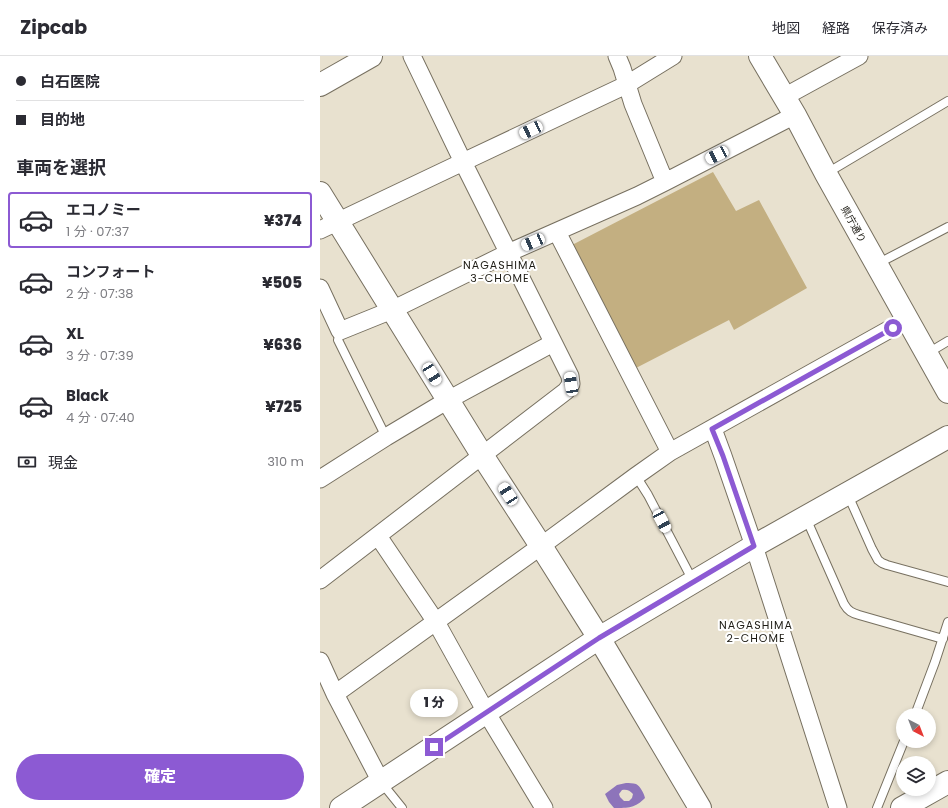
<!DOCTYPE html>
<html lang="ja">
<meta charset="utf-8">
<style>
body{margin:0;font-family:Poppins,"Noto Sans JP",sans-serif;background:#f7f7f7;color:#2b2b33;height:100vh;display:flex;flex-direction:column;font-size:15px;white-space:nowrap}
*{box-sizing:border-box;margin:0}
p{font-size:13px;color:#7c7c81}
.icon{flex:none;width:22px;height:22px;fill:none;stroke:currentColor;stroke-width:2;stroke-linecap:round;stroke-linejoin:round}
.map{position:relative;flex:1;overflow:hidden}
.side{display:flex;flex-direction:column;background:#fff;width:320px}
.side>*{flex:none}
.guide{display:grid;align-content:center;height:88px;padding:0 16px;background:#fff}
.needle{width:26px;rotate:138deg}
.tools{position:absolute;left:576px;top:652px;display:grid;gap:8px}
.tools a{display:grid;place-items:center;width:40px;height:40px;border-radius:50%;background:#fff;box-shadow:0 2px 6px #0003;font-size:20px}
.end{position:absolute;width:18px;height:18px;margin:-9px;border:5px solid #8c5ad3;background:#fff;box-shadow:0 0 0 2px #fff}
.from{border-radius:50%}
.bubble{position:absolute;height:28px;border-radius:14px;background:#fff;box-shadow:0 2px 6px #0003;font-size:13px;font-weight:800;line-height:28px;text-align:center}
.car{position:absolute;width:12px;height:24px;margin:-12px -6px;border-radius:5px;box-shadow:0 0 3px 1px #0007;background:linear-gradient(#fff 24%,#345 0 40%,#fff 0 76%,#345 0 86%,#fff 0)}
.guide b{display:flex;align-items:center;gap:14px;height:38px;font-size:15px}
.guide b+b{border-top:1px solid #e1e1e2}
.guide i{width:10px;height:10px;background:#2b2b33}
ul{padding:0;list-style:none}
li{display:flex;align-items:center;gap:12px;height:56px;margin:0 8px 6px;padding:0 8px;border:2px solid transparent;border-radius:4px}
li div{flex:1}
li b{display:block;font-size:15px}
li em{font-style:normal;font-weight:800}
li.selected{border-color:#8c5ad3}
li>.icon{width:36px;height:36px;stroke-width:1.5}
h2{padding:0 16px;font-size:18px;line-height:48px}
.pay{display:flex;align-items:center;gap:10px;height:44px;padding:0 16px;font-size:15px}
.pay p{margin-inline-start:auto}
.primary-button{display:flex;gap:8px;margin-top:auto;padding:8px 16px}
.primary-button a{flex:1;height:46px;border-radius:24px;background:#8c5ad3;color:#fff;font-size:16px;font-weight:800;line-height:46px;text-align:center}
header{display:flex;align-items:center;gap:24px;box-sizing:border-box;height:56px;padding:0 20px;background:#fff;border-bottom:1px solid #e1e1e2}
header strong{font-size:19px}
nav{display:flex;gap:22px;margin-inline-start:auto;font-size:14px}
main{display:flex;flex:1;min-height:0}
.map>svg:first-child{display:block}
.green{fill:#c3af81}
.water{fill:#8d74ba;fill-rule:evenodd}
.lines{fill:none;stroke-linecap:round;stroke-linejoin:round}
.lane-casing{stroke:#777060;stroke-width:10}
.street-casing{stroke:#777060;stroke-width:19}
.secondary-casing{stroke:#777060;stroke-width:24}
.highway-casing{stroke:#777060;stroke-width:24}
.lane{stroke:#fff;stroke-width:8}
.street{stroke:#fff;stroke-width:17}
.secondary{stroke:#fff;stroke-width:22}
.highway{stroke:#fff;stroke-width:22}
.route{stroke:#8c5ad3;stroke-width:5}
.labels{text-anchor:middle;stroke-width:4;stroke-linejoin:round;paint-order:stroke}
.street-label{font-size:10px;fill:#1d1b14;stroke:#fff}
.neighbourhood-label{font-size:11px;letter-spacing:1px;fill:#1d1b14;stroke:#fff}
</style>
<header>
<strong>Zipcab</strong>
<nav><a>地図</a><a>経路</a><a>保存済み</a></nav>
</header>
<main>
<section class="side">
<div class="guide">
<b><i class="from"></i>白石医院</b>
<b><i></i>目的地</b>
</div>
<h2>車両を選択</h2>
<ul>
<li class="selected"><svg class="icon" aria-label="car" viewBox="0 0 24 24"><path d="M5 17H2v-5l4-1 3-4h7l3 4 3 1v5h-3M9 17h6M6 11h13"/><circle cx="7" cy="17" r="2"/><circle cx="17" cy="17" r="2"/></svg><div><b>エコノミー</b><p>1 分 · 07:37</p></div><em>¥374</em></li>
<li><svg class="icon" aria-label="car" viewBox="0 0 24 24"><path d="M5 17H2v-5l4-1 3-4h7l3 4 3 1v5h-3M9 17h6M6 11h13"/><circle cx="7" cy="17" r="2"/><circle cx="17" cy="17" r="2"/></svg><div><b>コンフォート</b><p>2 分 · 07:38</p></div><em>¥505</em></li>
<li><svg class="icon" aria-label="car" viewBox="0 0 24 24"><path d="M5 17H2v-5l4-1 3-4h7l3 4 3 1v5h-3M9 17h6M6 11h13"/><circle cx="7" cy="17" r="2"/><circle cx="17" cy="17" r="2"/></svg><div><b>XL</b><p>3 分 · 07:39</p></div><em>¥636</em></li>
<li><svg class="icon" aria-label="car" viewBox="0 0 24 24"><path d="M5 17H2v-5l4-1 3-4h7l3 4 3 1v5h-3M9 17h6M6 11h13"/><circle cx="7" cy="17" r="2"/><circle cx="17" cy="17" r="2"/></svg><div><b>Black</b><p>4 分 · 07:40</p></div><em>¥725</em></li>
</ul>
<div class="pay"><svg class="icon" aria-label="cash" viewBox="0 0 24 24"><path d="M3 7h18v10H3z"/><circle cx="12" cy="12" r="2"/></svg>現金<p>310 m</p></div>
<div class="primary-button"><a>確定</a></div>
</section>
<div class="map">
<svg width="628" height="752" viewBox="0 0 628 752">
<rect width="100%" height="100%" fill="#e8e1cf"/>
<path class="green" d="M393 116 416 155 439 144 487 232 414 274 409 264 316 312 252 189Z"/>
<path class="water" d="M306 727C309 727 313 727 316 728 320 730 324 737 325 742 315 752 309 752 294 752L289 746 285 738 297 729ZM302 734C306 733 310 734 313 738L312 742 309 745H304L300 741 299 738Z"/>
<g class="lines">
<g class="lane-casing">
<path id="lane" d="M507 117 628 45
M557 208 628 171
M20 275 18 284 66 381
M608 297 628 285
M316 420 328 439 373 525
M528 439 552 493 558 504 562 507 567 509 628 526
M486 462 524 548C528 555 532 557 539 559L623 583
M595 659 615 606 628 566
M61 726 82 752
M557 752 584 685"/>
</g>
<g class="street-casing">
<path id="street" d="M297 0 302 12 313 48 345 126
M464 41 539 0
M0 174 143 106 306 29 353 0
M237 176 350 396
M0 232 20 275 72 254 188 197 317 140 345 126 475 59
M393 373 403 400 434 490 518 752
M0 423 66 381 128 344 233 287
M58 480 116 566 166 656 224 752
M0 524 246 335 251 328 250 320 143 106 92 0
M0 605 15 638 61 726
M15 638 221 490 316 420 350 396 588 263"/>
</g>
<g class="secondary-casing">
<path id="secondary" d="M440 0 475 59 506 118 628 336
M0 29 51 0
M0 137 162 399 221 490 279 582 380 752
M21 752 279 582 434 490 628 381"/>
</g>
<g class="highway-casing">
<path id="highway" d="M582 752 628 726"/>
</g>
<use href="#lane" class="lane"/>
<use href="#street" class="street"/>
<use href="#secondary" class="secondary"/>
<use href="#highway" class="highway"/>
</g>
<g class="lines">
<path class="route" d="M114 691 279 582 434 490 403 400 392 373 573 272"/>
</g>
<g class="labels">
<g class="street-label">
<text transform="translate(534 168) rotate(61)" y="4">県庁通り</text>
</g>
<g class="neighbourhood-label">
<text x="180" y="213">NAGASHIMA<tspan x="180" dy="13">3-CHOME</tspan></text>
<text x="436" y="573">NAGASHIMA<tspan x="436" dy="13">2-CHOME</tspan></text>
</g>
</g>
</svg>
<div class="tools">
<a><svg class="needle" viewBox="-14 -14 28 28"><path d="M0-13l5 13h-10z" fill="#e53935"/><path d="M0 13l5-13h-10z" fill="#7c7c81"/></svg></a>
<a><svg class="icon" aria-label="layers" viewBox="0 0 24 24"><path d="M12 4l9 5-9 5-9-5zM3 14l9 5 9-5"/></svg></a>
</div>
<i class="end from" style="left:573px;top:272px"></i>
<i class="end" style="left:114px;top:691px"></i>
<div class="bubble" style="left:90px;top:633px;width:48px">1 分</div>
<i class="car" style="left:211px;top:74px;rotate:245deg"></i>
<i class="car" style="left:397px;top:99px;rotate:243deg"></i>
<i class="car" style="left:213px;top:186px;rotate:247deg"></i>
<i class="car" style="left:112px;top:318px;rotate:148deg"></i>
<i class="car" style="left:251px;top:328px;rotate:351deg"></i>
<i class="car" style="left:188px;top:438px;rotate:327deg"></i>
<i class="car" style="left:342px;top:465px;rotate:152deg"></i>
</div>
</main>
